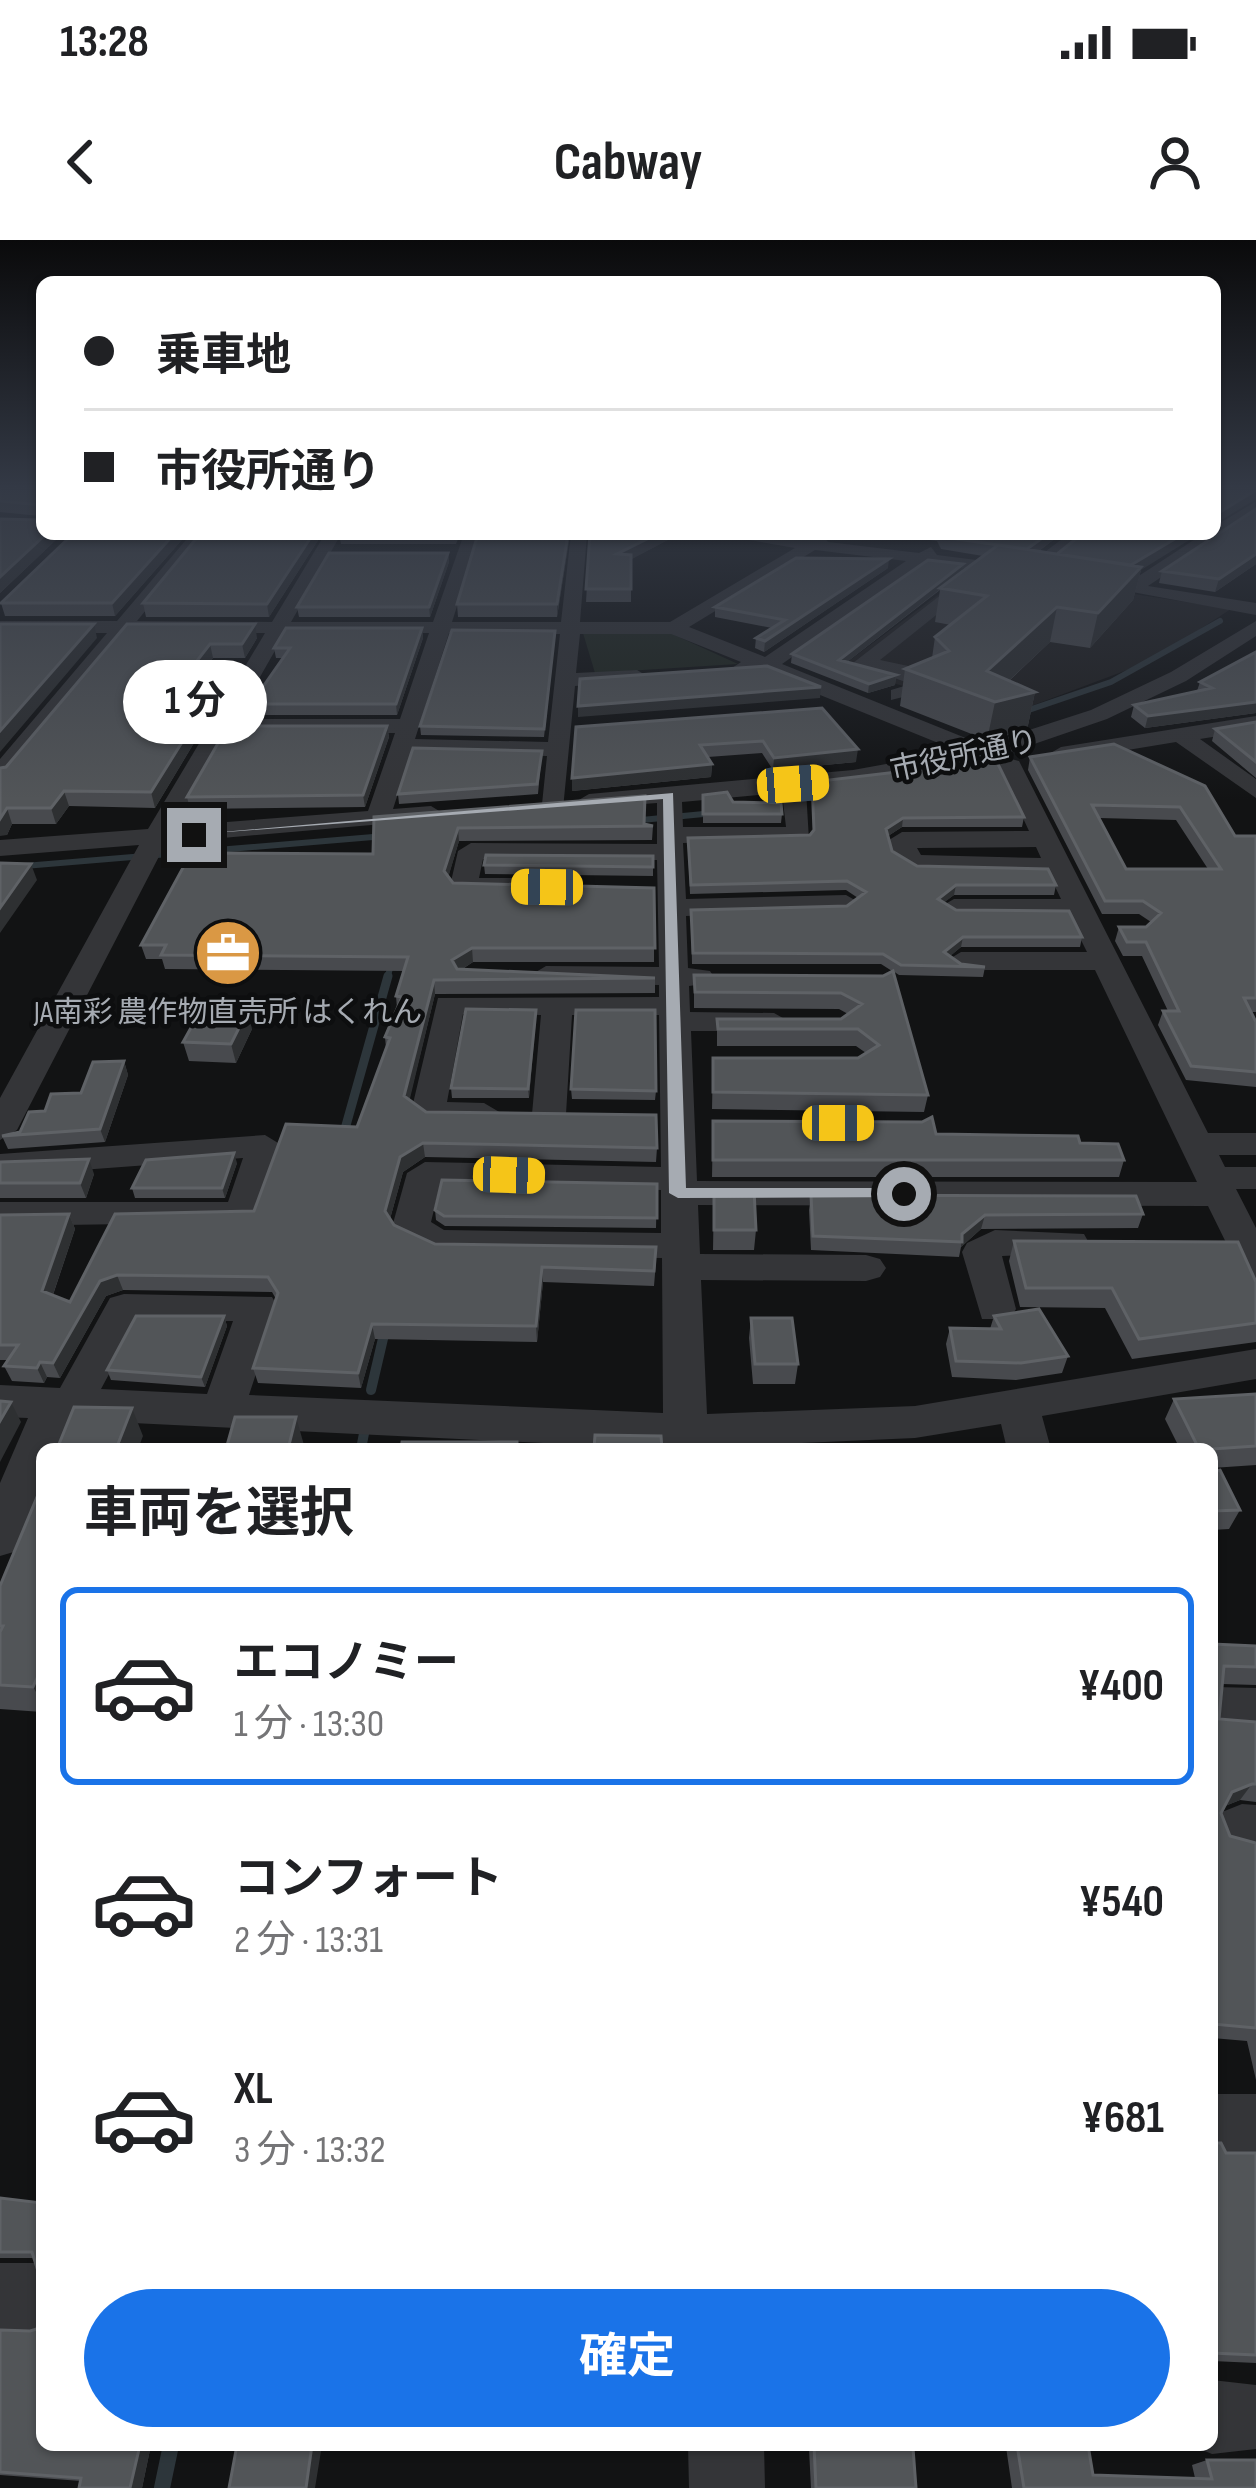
<!DOCTYPE html>
<html lang="ja">
<meta charset="utf-8">
<style>
body{margin:0;font-family:"Sofia Sans Condensed","Noto Sans JP",sans-serif;background:#f2f2f2;color:#202124;height:100vh;display:flex;flex-direction:column;font-size:45px;white-space:nowrap}
*{box-sizing:border-box;margin:0}
p{font-size:39px;color:#757577}
.icon{flex:none;width:66px;height:66px;fill:none;stroke:currentColor;stroke-width:2;stroke-linecap:round;stroke-linejoin:round}
.map{position:relative;flex:1;overflow:hidden}
.panel{position:absolute;left:36px;top:1203px;width:1182px;height:1008px;display:flex;flex-direction:column;background:#fff;border-radius:18px;box-shadow:0 3px 9px #0004}
.panel>*{flex:none}
.banner{position:absolute;left:36px;top:36px;width:1185px;height:264px;border-radius:18px;box-shadow:0 3px 9px #0004;display:grid;align-content:center;height:264px;padding:0 48px;background:#fff}
.end{position:absolute;width:54px;height:54px;margin:-27px;border:15px solid #a6abb2;background:#111;box-shadow:0 0 0 6px #111}
.from{border-radius:50%}
.bubble{position:absolute;height:84px;border-radius:42px;background:#fff;box-shadow:0 3px 9px #0004;font-size:39px;font-weight:700;line-height:84px;text-align:center}
.car{position:absolute;width:36px;height:72px;margin:-36px -18px;border-radius:15px;box-shadow:0 0 9px 3px #0007;background:linear-gradient(#f5c518 24%,#345 0 40%,#f5c518 0 76%,#345 0 86%,#f5c518 0)}
.banner b{display:flex;align-items:center;gap:42px;height:114px;font-size:45px}
.banner b+b{border-top:3px solid #e0e0e0}
.banner i{width:30px;height:30px;background:#202124}
ul{padding:0;list-style:none}
li{display:flex;align-items:center;gap:36px;height:198px;margin:0 24px 18px;padding:0 24px;border:6px solid transparent;border-radius:18px}
li div{flex:1}
li b{display:block;font-size:45px}
li em{font-style:normal;font-weight:700}
li.selected{border-color:#1a73e8}
li>.icon{width:108px;height:108px;stroke-width:1.5}
h2{padding:0 48px;font-size:54px;line-height:144px}
.button{display:flex;gap:24px;margin-top:auto;padding:24px 48px}
.button a{flex:1;height:138px;border-radius:72px;background:#1a73e8;color:#fff;font-size:48px;font-weight:700;line-height:138px;text-align:center}
.status{display:flex;justify-content:space-between;align-items:center;height:84px;padding:0 60px;background:#fff;direction:ltr}
.status svg{height:33px;fill:currentColor}
header{display:flex;justify-content:space-between;align-items:center;height:156px;padding:0 48px;background:#fff;font-size:54px;font-weight:700}
.map>svg:first-child{display:block}
.built{fill:#1f1f20}
.green{fill:#1f261f}
.lines{fill:none;stroke-linecap:round;stroke-linejoin:round}
.stream-far3{stroke:#2d363b;stroke-width:6}
.stream-far2{stroke:#2d363b;stroke-width:9}
.stream-far1{stroke:#2d363b;stroke-width:10}
.stream{stroke:#2d363b;stroke-width:16}
.minor{fill:#343538;fill-rule:evenodd}
.wall{fill:#484a4e;fill-rule:evenodd}
.shaded-wall{fill:#2e3032}
.building{fill:#525558;stroke:#5f6266;stroke-width:3;fill-rule:evenodd}
.route{fill:#a6abb2}
.labels{text-anchor:middle;stroke-width:9;stroke-linejoin:round;paint-order:stroke}
.far-street-label{font-size:30px;fill:#a6abb2;stroke:#0d0e0f}
.far-poi-label{font-size:30px;fill:#a6abb2;stroke:#0d0e0f}
</style>
<div class="status"><b>13:28</b><svg viewBox="0 0 49 12"><path d="M0 12V9h3v3zM5 12V6h3v6zM10 12V3h3v9zM15 12V0h3v12zM26 1h20v11H26zM47 4h2v5h-2z"/></svg></div>
<header><svg class="icon" aria-label="back" viewBox="0 0 24 24"><path d="M15 5l-7 7 7 7"/></svg>Cabway<svg class="icon" aria-label="person" viewBox="0 0 24 24"><circle cx="12" cy="8" r="4"/><path d="M4 21q1-7 8-7t8 7"/></svg></header>
<div class="map">
<svg width="1256" height="2248" viewBox="0 0 1256 2248">
<rect width="100%" height="100%" fill="#121314"/>
<path class="built" d="M973 329 1231 369 1151 421 1007 475 839 428Z"/>
<path class="green" d="M583 393H670L738 424 595 433Z"/>
<g class="lines">
<path class="stream-far3" d="M1017 474 1111 442 1220 381
M631 581 714 573
M0 628 385 596
M387 739 393 718"/>
<path class="stream-far2" d="M343 896 388 736"/>
<path class="stream-far1" d="M371 1150 385 1090
M361 1209 366 1183"/>
<path class="stream" d="M162 2248 171 2205"/>
<path class="minor" d="M1255 262 1256 273 1148 346 1256 363V375L1073 341 1082 336 1128 343 1203 294H1215V286Z
M191 294H208L137 381 272 382 325 294H341L291 382H433L464 294H480L452 382H561L571 294H587L580 382H670L795 308 716 294 809 299 822 294 828 302 919 313 931 307 937 315 1008 324V332H990L880 420 913 427 935 441V449L891 460V450L911 444 853 423 973 330 925 324 782 424 983 505 1091 470 1171 432 1256 381V396L1186 441 1107 479 999 516 1019 521 1208 893H1256V915H1219L1225 927H1256V949H1236L1256 988V1039L1242 1035 1208 966 698 965 700 1014 866 1015 880 1019 886 1028 880 1037 866 1041 701 1040 707 1174 915 1166 1256 1109V1139L1042 1176 1051 1209H1007L1001 1184 915 1198 664 1209 71 1180 59 1209H42V1252L17 1311 0 1316V1243L28 1178 0 1177V1145L60 1148 110 1058 124 1054 272 1057 278 1067 249 1155 663 1173 662 1018 437 1015 398 996 392 987 407 933 425 922 661 927 659 775H572L566 874 549 884 532 874 541 775 463 774 447 862 484 863 501 873C486 890 426 889 411 872L438 758 659 757V745L546 744 531 735 546 726 659 727 657 620 483 619 479 638H516L530 646C514 660 466 660 450 646L458 611 471 603 657 604V563L589 568 577 561 589 554 853 530 958 511 766 433 735 432 732 428 741 422 671 394H580L576 433 637 430 647 436 637 442 575 446 563 569H545L542 564 547 516 411 513 393 569 431 566 444 574 440 579 166 603 17 890 0 900V858L139 605 0 616V600L148 589 265 393H128L8 539 0 541V519L107 393H0V381H117ZM815 310 906 321 765 417 689 387ZM285 393H429L400 479H236ZM449 393 560 394 548 502 415 499ZM228 493H395L368 571 175 586ZM979 520H996L1029 591 902 592 889 600 895 619 916 631 1049 634 1061 659H954L940 667 954 675 1069 676 1087 712H961L946 721 961 730H1095L1197 942 697 941 691 791H774L790 782 774 773 690 772 689 746 710 743 714 737 710 731 688 728 686 676 846 671 860 663 846 655 686 659 683 603 809 600 806 550ZM782 553 786 587H683L682 562ZM1036 607 1041 618 921 615 917 608ZM440 945 661 950V993L444 990 431 982ZM233 1081 207 1154 101 1149 137 1082Z
M1069 294H1087L1035 336H1023V328Z
M1256 476V490L1200 499 1256 539V558L1176 502 1061 521 1049 514 1061 507Z
M265 895 283 906 255 982 0 986V962H228L243 918 0 936V914Z
M995 990 1084 994 1089 1003 1084 1012 1002 1016 1016 1069 1010 1079H982L962 1012 967 1003Z
M1216 1447 1256 1448V1496L1212 1493Z
M1242 1564 1256 1565V1619L1222 1610 1214 1591 1222 1572Z
M1212 1854H1256V1920H1212Z
M0 2023H42V2093H0Z
M1212 2140 1256 2145V2209L1212 2214 1190 2205H1212Z
M688 2205H764L765 2248H689Z"/>
</g>
<path class="wall" d="M0 245H42V294H62L0 353V279L39 280 40 276 0 272Z
M1256 269V324L1215 352 1159 343 1162 331Z
M73 294H187L115 376H5L1 363Z
M322 294 269 377H146L143 363Z
M339 294H460L456 304H341Z
M570 294 557 377H458L457 364Z
M590 294H679L631 319V362H586Z
M887 294H1061L1039 311 1141 330 1133 360 1090 408 1050 402 1009 441 1035 452 1027 490 987 500 900 466 905 429 932 418 935 397 951 385 935 382 940 350 847 422 896 435 895 445 868 453 791 423 792 414 963 324 962 332 983 316 941 309 937 301Z
M448 313 449 322 430 377H299L297 367Z
M888 328 764 412 755 408 756 398 772 388 715 377V367Z
M127 384 257 398 245 418H213L182 459H209L212 473 155 568 69 566 56 584H12L7 595 6 527Z
M422 388 423 398 397 475H244L242 464H251L283 418H276L274 408Z
M555 398 544 497 421 495 420 486Z
M1200 442 1256 473 1145 488 1131 477 1134 465 1197 451Z
M822 468 856 522 773 530 762 513 708 517 712 524 711 537 572 551V538Z
M1256 482V538L1212 501 1215 489Z
M387 486 389 497 365 567 190 569 187 557Z
M1114 504 1235 596H1256V772H1251L1256 782V847L1186 840 1158 785 1163 771H1168L1142 716H1123L1115 701 1119 687H1146L1151 682 1139 674H1102L1028 530 1030 517ZM1099 578 1176 580 1208 629H1126Z
M542 511 538 554 399 564 398 554Z
M812 542 1024 577 1022 587H902L888 596 892 611 917 626 1056 645 1054 655H954L944 662 956 670 1082 697 1080 707H961L950 716 961 724 985 727 983 737 899 735 893 731 928 855 924 872 712 869 713 818H858L866 813 856 806H717V779H841L848 774 839 769 694 768V735L883 736 892 731 881 724H692L691 680 847 666 858 658 846 650 690 654 688 607 810 595 813 592Z
M703 555 782 574 781 583H703Z
M374 577 644 584 653 586 652 600 459 601 448 637 453 643 654 648V722H473L461 730 655 738V753L435 754 409 860 426 872 657 908 656 922 425 917 403 932 390 979 394 985 435 1004 656 1022 654 1046 543 1042 537 1102 375 1099 361 1148 258 1143 253 1128 276 1059 272 1052 123 1050 106 1056 60 1138 47 1137 44 1143 12 1141 4 1126 8 1120H0V975L69 974 75 989 53 1055 70 1062 115 974 254 971 357 887 386 808 385 797 397 768 396 756 404 731 165 729 162 719H146L141 705 373 614Z
M653 616V636L485 634 484 625Z
M536 770 529 858H452L451 848Z
M252 789 236 823 189 821 183 802Z
M124 821 128 835 105 902 8 909 2 896 20 892 45 871 81 853Z
M571 849 656 851 655 860 572 859Z
M713 881 1080 903 1124 920 1119 937H712Z
M0 922 94 934 86 958H0Z
M237 923 225 958H135L132 948Z
M657 944 656 988 445 986 436 980 435 970Z
M714 950 756 990 754 1010H713Z
M811 955 1143 974 1138 988 981 989 961 1007 959 1017 811 1010 809 970Z
M1014 1001 1256 1042V1102L1132 1119 1105 1068 1020 1067 1009 1021Z
M224 1076 227 1086 205 1147 111 1140 107 1130Z
M994 1076 1068 1116 1062 1133 1016 1140 952 1137 946 1104 950 1088 990 1089Z
M751 1078 798 1124 795 1144H753L749 1098Z
M1256 1154V1225L1212 1228V1209H1180L1165 1179 1174 1159Z
M1212 1231 1240 1270 1229 1289 1212 1290Z
M42 1245V1472L0 1469V1346Z
M1212 1404 1256 1406V1445L1222 1444 1219 1479 1256 1482V1562L1240 1560 1225 1566 1221 1573 1230 1596 1256 1603V1840L1247 1801 1212 1798Z
M1212 1903 1226 1913H1256V2123L1212 2121Z
M0 1958 42 1963 34 2018H0Z
M0 2090 42 2205H151L142 2248H79L81 2241 0 2235Z
M813 2205H843L916 2248H811L809 2209Z
M1010 2205H1088L1093 2235 1195 2238 1192 2225 1207 2220 1256 2248H1012L1006 2207Z"/>
<path class="shaded-wall" d="M1256 250V259L1215 284V275Z
M46 294H62L0 353V337Z
M174 294H187L115 376 112 363Z
M313 294H322L269 377 267 364Z
M568 294H570L557 377V364Z
M657 294H679L617 327V314Z
M1048 294H1061L1024 322 1026 310Z
M1183 294H1199L1141 330 1133 360 1090 408 1098 373 1130 326Z
M448 313 449 322 430 377 429 367Z
M1256 314V324L1215 352 1219 339Z
M889 319 888 328 764 412 765 401Z
M963 324 962 332 838 429 839 420Z
M1057 367 1050 402 988 460 987 431Z
M94 384 97 398 0 512V491Z
M255 384 257 398 245 418 242 404Z
M422 388 423 398 397 475 396 464Z
M210 404 213 418 172 473 168 458Z
M896 435 895 445 868 453 869 444Z
M821 447 820 458 578 477V466Z
M1035 452 1027 490 987 500 995 462Z
M209 459 212 473 155 568 151 552Z
M1256 462V473L1145 488 1148 476Z
M387 486 389 497 365 567 363 555Z
M858 509 856 522 773 530 774 518Z
M712 524 711 537 572 551V538Z
M64 551 69 566 56 584 51 568Z
M7 568 12 584 7 595 0 596V579Z
M903 578 902 587 885 598 886 589Z
M458 588 459 601 446 645 444 631Z
M31 624 37 640 0 693V668Z
M956 645 954 655 936 669 938 659Z
M963 697 961 707 942 723 944 712Z
M472 708 473 722 454 734 452 720Z
M434 740 435 754 407 871 404 856Z
M248 770 252 789 236 823 231 804Z
M536 770V779L529 858 528 849Z
M124 821 128 835 105 902 100 889Z
M423 903 425 917 403 932 388 986 385 971 400 917Z
M234 913 237 923 225 958 222 948Z
M89 919 94 934 86 958 80 943Z
M69 974 75 989 49 1066 42 1051Z
M985 975 981 989 961 1007 962 994Z
M542 1027 543 1042 537 1102 536 1086Z
M117 1035 123 1050 106 1056 60 1138 53 1123 100 1041Z
M224 1076 227 1086 205 1147 201 1137Z
M372 1084 375 1099 361 1148 358 1133Z
M40 1122 47 1137 44 1143 37 1128Z
M11 1162 21 1182 0 1222V1181Z
M132 1168 143 1196 138 1209H116Z
M296 1177 304 1205 303 1209H288Z
M42 1427V1462L33 1447Z
M1252 1544 1240 1560 1220 1568 1232 1552Z
M140 2205H151L142 2248H130Z
M312 2205H322L315 2248H306Z"/>
<path class="building" d="M0 245H42V265L0 261Z
M1215 245H1256V250L1215 275Z
M1256 269V314L1219 339 1162 331Z
M42 270V294H46L0 337V279L39 280Z
M73 294H174L112 363H1Z
M200 294H313L267 364 143 363Z
M478 294H568L557 364H457Z
M590 294H657L617 314 631 315V349H586Z
M941 294H1048L1027 309 943 297Z
M1082 294H1183L1131 325 1057 314Z
M998 305 1141 327 1098 373 1057 367 987 431 1035 452 995 462 905 429 949 411 935 397 987 356 940 348Z
M329 313H448L429 367H297Z
M796 318 889 319 765 401 756 398 785 380 715 367Z
M928 320 963 324 839 420 896 435 869 444 792 414Z
M0 384H94L0 491Z
M127 384H255L242 404H210L168 458 209 459 151 552 64 551 51 568H7L0 579V528L6 527Z
M286 388H422L396 464H242H251L290 408H274Z
M452 390 555 391 544 489 420 486Z
M1256 412V462L1148 476 1134 465 1212 448 1200 442Z
M767 426 821 447 578 466 580 439Z
M822 468 858 509 774 518 763 501 700 505 712 524 572 538 576 487Z
M1256 482V522L1215 489Z
M228 486H387L363 555 187 557Z
M1114 504 1205 546 1235 596H1256V758H1244L1256 782V832L1191 826 1163 771H1179L1146 702H1127L1119 687H1146L1161 673 1143 661H1105L1030 517ZM1092 565 1180 567 1221 629H1126Z
M413 508 542 511 537 544 398 554Z
M984 516 996 520 1024 577 903 578 886 589 892 611 917 626 1048 629 1056 645H956L938 659 956 670 1069 671 1082 697H963L944 712 961 724 985 727 901 725 883 714 693 713 691 670 847 666 866 652 847 641 691 645 688 598 810 595 814 590 812 542 931 528Z
M727 552 733 562 781 563 782 574H703V555Z
M645 556 644 584 653 586 458 588 444 631 453 643 654 648 655 708H472L452 720 457 729 655 738 434 740 404 856 426 872 656 875 657 908 423 903 400 917 385 971 394 985 435 1004 656 1007 654 1031 542 1027 536 1086 372 1084 358 1133 253 1128 278 1053 268 1037 117 1035 100 1041 53 1123 40 1122 37 1128 4 1126 18 1105H0V975L69 974 42 1051 70 1062 115 974 254 971 286 884 357 887 390 798 385 797 402 757 396 756 408 717 161 715 166 705H141L191 613 373 614 374 577Z
M486 615 653 616V627L484 625Z
M0 623 31 624 0 668Z
M893 731 928 855 713 852V818H858L879 805 858 789H718L717 779H841L862 764 841 753 695 752 694 735 883 736Z
M202 768 248 770 231 804 183 802Z
M466 769 536 770 528 849 451 848Z
M576 770H655L656 851 571 849Z
M124 821 100 889 2 896 20 892 29 872 45 871 51 854 81 853 93 822Z
M932 877 936 894 1078 896 1080 903 1118 904 1124 920H713V881L922 882Z
M234 913 222 948H132L146 920Z
M89 919 80 943H0V922Z
M442 940 657 944V978L444 976 435 970Z
M714 950H754L756 990H714Z
M811 955 1136 956 1143 974 985 975 962 994V1002L813 996Z
M1014 1001 1238 1002 1256 1042V1083L1139 1099 1112 1048H1026Z
M1039 1069 1068 1116 1021 1123 956 1121 950 1088 1001 1089 994 1076Z
M136 1076H224L201 1137 107 1130Z
M751 1078H792L798 1124H755Z
M1256 1154V1206L1212 1209H1199L1174 1159Z
M0 1161 11 1162 0 1181Z
M74 1167 132 1168 116 1209H57Z
M235 1177H296L288 1209H226Z
M595 1195 661 1196 662 1209H594Z
M402 1202H517V1209H401Z
M946 1206 947 1209H729V1207Z
M1220 1230 1240 1270 1212 1271V1231Z
M42 1245V1427L33 1447 0 1445V1392L3 1386H0V1346Z
M1212 1404 1256 1406V1427L1224 1426 1219 1479 1256 1482V1544H1252L1232 1552 1221 1573 1230 1596 1256 1603V1788L1212 1784Z
M1212 1903H1221L1226 1913H1256V2115L1212 2113Z
M0 1958 42 1963V2014L37 2028 32 2012H0Z
M39 2079H42V2205H140L130 2248H79L81 2238 0 2232V2090L30 2091 37 2089Z
M237 2205H312L306 2248H229Z
M814 2205 913 2208 916 2248H816Z
M1017 2205H1088L1093 2235 1212 2239 1207 2220H1256V2248H1024Z"/>
<linearGradient id="sky" x2="0" y2="1"><stop stop-color="#0a0a0b"/><stop offset="0.44" stop-color="#333945"/><stop offset="1" stop-color="#333945" stop-opacity="0"/></linearGradient>
<rect width="1256" height="560" fill="url(#sky)"/>
<path class="route" d="M673 553 686 948H904L910 957 678 958 669 953 663 559 188 595Z"/>
<defs>
<g id="office-disc" transform="scale(3.45)"><circle r="9.5" fill="#da9844" stroke="#0d0e0f"/><path d="M-6-3h4V-5.5h4V-3h4V5H-6ZM-1-4.5V-3h2v-1.5ZM-6 0V1H6V0Z" fill="#fff"/></g>
</defs>
<g fill-rule="evenodd">
<use href="#office-disc" x="228" y="713"/>
</g>
<g class="labels">
<g class="far-street-label">
<text transform="translate(964 515) rotate(-12)" y="10">市役所通り</text>
</g>
<g class="far-poi-label">
<text x="228" y="782">JA南彩 農作物直売所 はくれん</text>
</g>
</g>
</svg>
<i class="end from" style="left:904px;top:954px"></i>
<i class="end" style="left:194px;top:595px"></i>
<div class="bubble" style="left:123px;top:420px;width:144px">1 分</div>
<i class="car" style="left:793px;top:544px;rotate:86deg"></i>
<i class="car" style="left:547px;top:647px;rotate:271deg"></i>
<i class="car" style="left:838px;top:883px;rotate:90deg"></i>
<i class="car" style="left:509px;top:935px;rotate:92deg"></i>
<div class="banner">
<b><i class="from"></i>乗車地</b>
<b><i></i>市役所通り</b>
</div>
<section class="panel">
<h2>車両を選択</h2>
<ul>
<li class="selected"><svg class="icon" aria-label="car" viewBox="0 0 24 24"><path d="M5 17H2v-5l4-1 3-4h7l3 4 3 1v5h-3M9 17h6M6 11h13"/><circle cx="7" cy="17" r="2"/><circle cx="17" cy="17" r="2"/></svg><div><b>エコノミー</b><p>1 分 · 13:30</p></div><em>¥400</em></li>
<li><svg class="icon" aria-label="car" viewBox="0 0 24 24"><path d="M5 17H2v-5l4-1 3-4h7l3 4 3 1v5h-3M9 17h6M6 11h13"/><circle cx="7" cy="17" r="2"/><circle cx="17" cy="17" r="2"/></svg><div><b>コンフォート</b><p>2 分 · 13:31</p></div><em>¥540</em></li>
<li><svg class="icon" aria-label="car" viewBox="0 0 24 24"><path d="M5 17H2v-5l4-1 3-4h7l3 4 3 1v5h-3M9 17h6M6 11h13"/><circle cx="7" cy="17" r="2"/><circle cx="17" cy="17" r="2"/></svg><div><b>XL</b><p>3 分 · 13:32</p></div><em>¥681</em></li>
</ul>
<div class="button"><a>確定</a></div>
</section>
</div>
